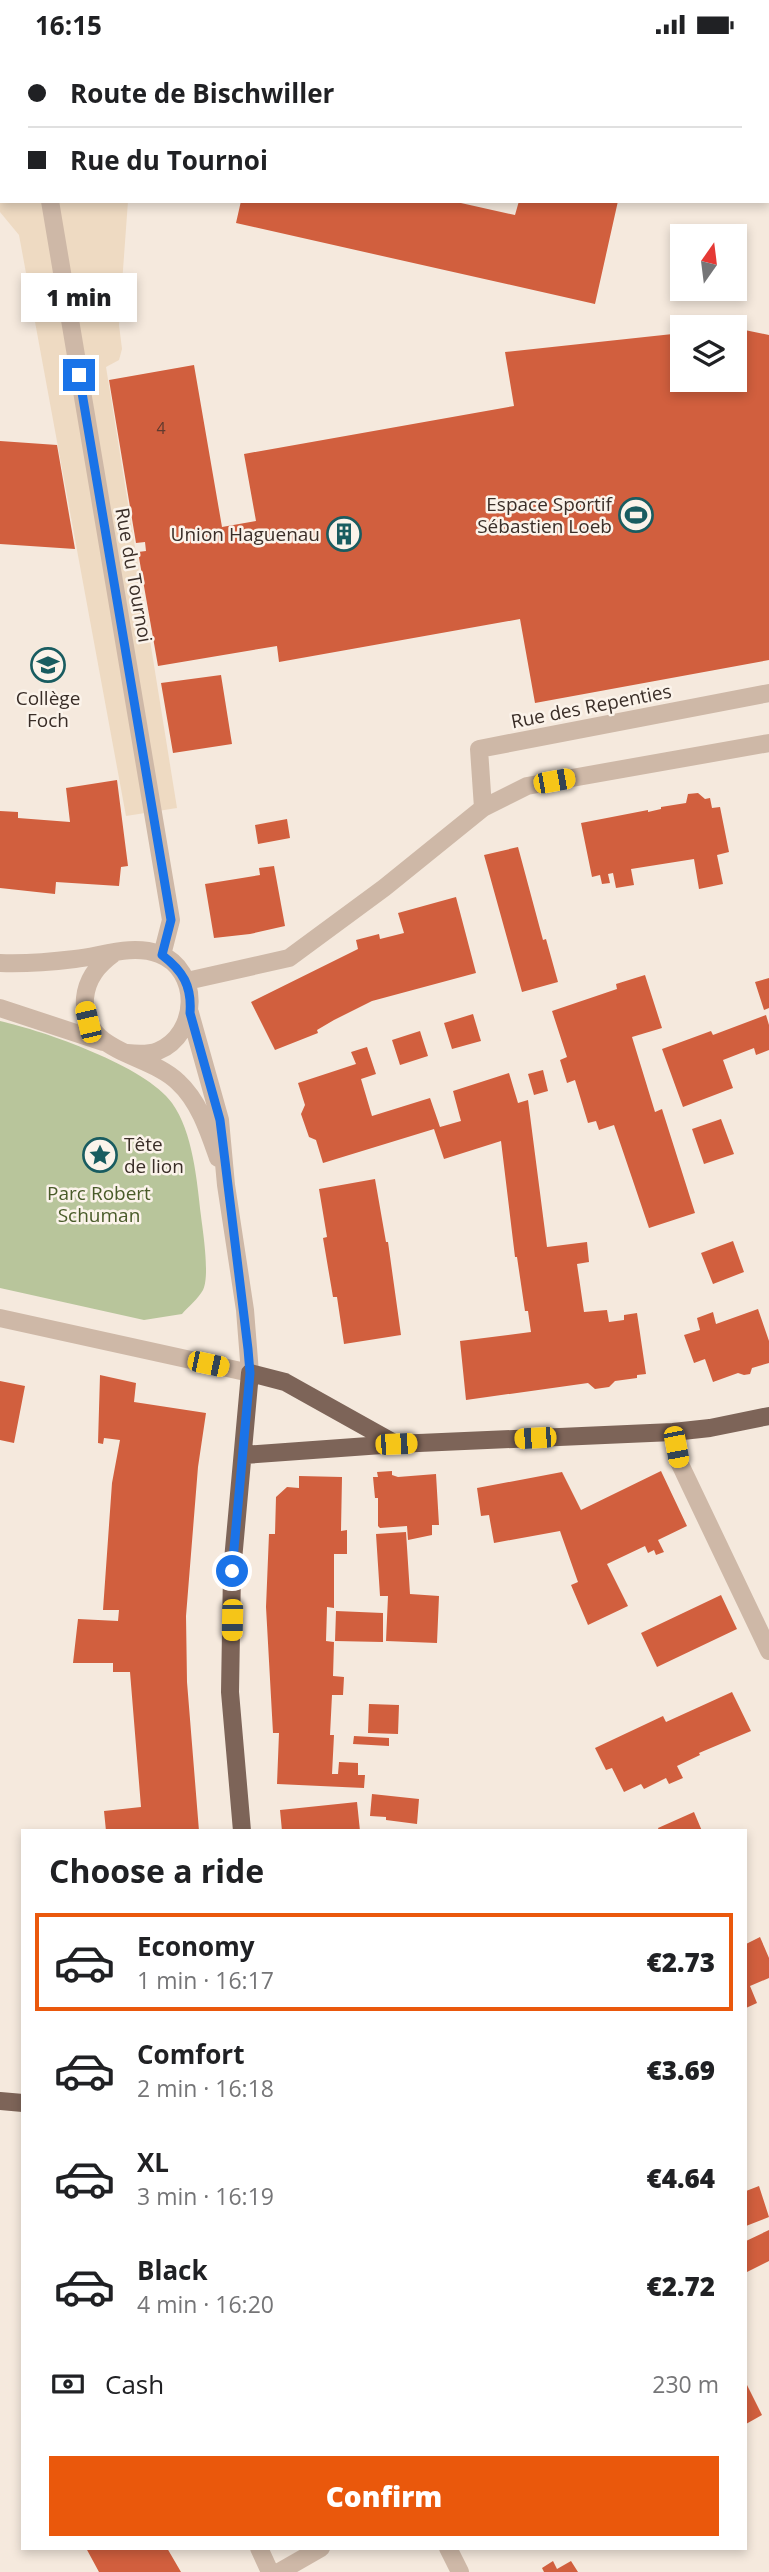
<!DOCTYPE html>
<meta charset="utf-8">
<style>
body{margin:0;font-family:"Open Sans",sans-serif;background:#f2f2f2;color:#202124;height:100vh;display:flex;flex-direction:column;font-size:26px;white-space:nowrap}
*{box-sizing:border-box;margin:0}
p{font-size:23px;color:#757577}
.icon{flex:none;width:38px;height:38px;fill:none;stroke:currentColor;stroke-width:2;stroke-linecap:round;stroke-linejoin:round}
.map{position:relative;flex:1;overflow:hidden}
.drawer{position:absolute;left:21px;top:1780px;width:726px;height:721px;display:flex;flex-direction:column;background:#fff;border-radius:0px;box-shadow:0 4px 10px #0003}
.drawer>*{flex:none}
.banner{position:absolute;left:0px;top:0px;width:770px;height:154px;box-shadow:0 4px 10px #0003;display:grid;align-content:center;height:154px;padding:0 28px;background:#fff}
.needle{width:46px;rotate:14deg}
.controls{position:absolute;left:670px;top:175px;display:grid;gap:14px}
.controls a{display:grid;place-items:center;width:77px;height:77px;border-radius:0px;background:#fff;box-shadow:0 4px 10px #0003;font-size:35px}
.end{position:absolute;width:32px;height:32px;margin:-16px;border:9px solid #1a73e8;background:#fff;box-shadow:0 0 0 4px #fff}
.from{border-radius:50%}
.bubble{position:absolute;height:49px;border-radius:0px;background:#fff;box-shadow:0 4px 10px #0003;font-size:23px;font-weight:800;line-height:49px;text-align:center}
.car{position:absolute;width:21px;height:42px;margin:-21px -10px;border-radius:9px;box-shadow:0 0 5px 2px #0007;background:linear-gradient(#f5c518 24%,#345 0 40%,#f5c518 0 76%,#345 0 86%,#f5c518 0)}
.banner b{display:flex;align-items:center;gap:24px;height:66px;font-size:26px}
.banner b+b{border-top:2px solid #e0e0e0}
.banner i{width:18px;height:18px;background:#202124}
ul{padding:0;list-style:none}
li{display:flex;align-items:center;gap:21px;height:98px;margin:0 14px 10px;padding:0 14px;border:4px solid transparent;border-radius:0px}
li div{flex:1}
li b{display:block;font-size:26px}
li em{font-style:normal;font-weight:800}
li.on{border-color:#ea580c}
li>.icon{width:63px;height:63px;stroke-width:1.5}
h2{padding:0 28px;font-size:32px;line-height:84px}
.pay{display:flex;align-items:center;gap:18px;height:77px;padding:0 28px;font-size:26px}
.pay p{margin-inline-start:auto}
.action{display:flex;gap:14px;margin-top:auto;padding:14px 28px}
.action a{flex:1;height:80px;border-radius:0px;background:#ea580c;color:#fff;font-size:28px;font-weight:800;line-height:80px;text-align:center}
.status{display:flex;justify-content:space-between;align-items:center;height:49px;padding:0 35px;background:#fff;direction:ltr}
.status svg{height:19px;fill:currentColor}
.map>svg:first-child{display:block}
.green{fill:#b8c59b}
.plaza{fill:#eedac2}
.building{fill:#d15f3e}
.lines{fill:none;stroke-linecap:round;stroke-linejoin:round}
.minor{stroke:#ceb8a7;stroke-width:18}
.major{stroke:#7d6458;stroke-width:18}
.route{stroke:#1a73e8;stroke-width:9}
.labels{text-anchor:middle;stroke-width:5;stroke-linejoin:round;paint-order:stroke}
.number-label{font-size:16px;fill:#603a2e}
.poi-label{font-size:19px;fill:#3a2e28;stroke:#fbf3ea;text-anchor:end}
.street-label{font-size:19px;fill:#3a2e28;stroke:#fbf3ea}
.park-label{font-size:19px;fill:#495b29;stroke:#fbf3ea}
</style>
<div class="status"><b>16:15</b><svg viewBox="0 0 49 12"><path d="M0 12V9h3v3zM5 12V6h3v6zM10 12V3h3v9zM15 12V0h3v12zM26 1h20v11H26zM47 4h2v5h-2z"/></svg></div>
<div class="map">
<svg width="769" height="2523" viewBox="0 0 769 2523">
<rect width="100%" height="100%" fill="#f5e9dd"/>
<path class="green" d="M0 972C44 982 146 1017 172 1054 193 1083 197 1132 201 1167 203 1183 210 1227 203 1241 198 1250 188 1258 182 1265L144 1271 0 1239Z"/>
<path class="plaza" d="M0 80 2 152H128L119 276 122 300 119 311 106 318 177 759 126 767 19 186 0 163Z"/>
<path class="building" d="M241 152H452L515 166 519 152H618L595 255 236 174Z
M735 279 769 286V611L535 654 520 570 279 613 277 597 158 617 138 503 146 502 145 493 136 494 109 331 194 316 222 478 256 472 244 405 514 357 505 303 682 284V331H735Z
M0 392 57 396 75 500 0 495Z
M221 626 232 695 173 704 161 634Z
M117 731 128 817 121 818 119 837 56 833 55 845 0 839V762L18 763V769L70 773 66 739Z
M698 744 705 750 710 749 712 759 720 758 729 803 717 806 723 835 699 840 694 810 631 820 634 836 616 839 613 824 608 825 610 834 602 835 600 826 592 828 581 774 648 761V763L661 760V758L686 754 688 745Z
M287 770 290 789 258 795 255 776Z
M518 798 543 891 546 890 558 933 522 943 484 806Z
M274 817 285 877 250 885 214 889 205 835 260 826 259 819Z
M456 848 476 924 372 952 334 971 317 981 318 984 275 1001 251 953 358 900 356 891 379 885 380 890 404 884 398 864Z
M645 926 662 979 632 988 655 1063 662 1060 695 1164 649 1179 614 1076 599 1081 596 1072 588 1074 575 1031 567 1034 560 1011 567 1008 552 962 617 940 616 935Z
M769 929V959L764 961 755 933Z
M473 965 481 992 452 1000 444 974Z
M766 966 769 976V1001L756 1006 754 999 723 1011 733 1039 683 1058 662 1000 711 982 713 986Z
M420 982 428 1007 400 1016 392 991Z
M367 998 376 1025 361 1030 372 1067 430 1049 440 1078 461 1072 453 1042 509 1024 518 1054 528 1051 547 1198 587 1193 589 1213 577 1215 584 1263 607 1261 609 1273 624 1271V1266L637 1264 646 1325 637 1326V1329L615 1332 609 1338 595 1340 588 1334 466 1351 460 1292 531 1283 528 1262H525L517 1208H515L501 1092 444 1110 434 1080 323 1114 316 1091 309 1088 301 1065 305 1056 298 1034 356 1015 351 1003Z
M543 1021 548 1042 534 1046 528 1025Z
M721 1070 734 1105 704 1115 692 1080Z
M375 1130 386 1193H388L401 1286 344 1295 337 1248H333L323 1189 327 1188 319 1140Z
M733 1192 744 1223 713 1235 701 1204Z
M758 1260 769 1292V1314L752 1319 750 1325 744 1326 738 1324 713 1333 705 1310 694 1314 684 1286 700 1281 697 1269 713 1263 716 1275Z
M100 1326 136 1334 134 1353 206 1364 198 1418 186 1567 187 1633 199 1782H106L104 1762 141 1758 130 1623H113V1614H73L78 1570 118 1572 119 1561H103L112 1434 120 1391 104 1389 103 1395 98 1394Z
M0 1332 25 1337 14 1394 0 1391Z
M392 1422V1426L398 1428 436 1425 439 1476H432V1486L408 1491 407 1477 380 1479 378 1477V1449H375L373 1428H378L377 1423Z
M661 1422 687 1477 658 1491 664 1503 656 1506 654 1501 648 1504 645 1497 607 1515 628 1557 588 1576 571 1536 578 1533 560 1482 494 1494 489 1466 481 1467 477 1439 562 1423 581 1461Z
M299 1427 342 1428 341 1482 347 1481V1505H334V1559L327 1558 326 1592 334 1593 333 1627 344 1628 343 1646H332L330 1686H334L332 1725H338L339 1713 358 1714V1726H365L364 1739 277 1735 279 1684H273L266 1558 269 1485H275L276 1448 287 1438 299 1439Z
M406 1483 410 1545 439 1547 437 1594 386 1592 388 1547H380L376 1485Z
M721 1546 737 1580 657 1618 641 1584Z
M336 1562 383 1564V1593L335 1592Z
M732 1643 751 1682 699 1704 700 1706 677 1717 683 1729 669 1735 666 1729 644 1740 641 1735 624 1743 612 1719 606 1721 595 1699 663 1667 666 1673Z
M369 1655 399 1656 398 1685 368 1684Z
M354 1687 389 1689V1697L353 1695Z
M372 1745 419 1750 417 1775 386 1771V1768L370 1767Z
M357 1753 360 1782H282L280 1761Z
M694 1763 702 1782H659L658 1779Z
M760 1888 769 1909V1929L750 1937 757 1954 746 1959V1895Z
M759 2137 769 2168 746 2177V2142Z
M769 2181V2212L747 2223 746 2192Z
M746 2334 762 2366 746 2375Z
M86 2499H167L181 2523H99Z
M553 2512 557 2520 571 2512 578 2523H544L542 2519Z"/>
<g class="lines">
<path class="minor" d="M0 127H2
M50 152 171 871 162 906
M483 759 527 737 769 694
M113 905C98 916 87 929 85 949 81 1005 147 1003 178 1033 199 1052 209 1083 218 1109
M0 914C25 915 50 913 75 910 102 907 132 895 159 905 201 921 199 985 158 1002 148 1006 137 1005 127 1004
M187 932 289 909 384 839 483 759 479 700 769 644
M0 959 103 993
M0 1269 250 1324 245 1261 226 1136 220 1071 190 964
M673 1383 679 1413 769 1602
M259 2499 270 2523
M448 2499 460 2523
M279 2523 321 2499"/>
<path class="major" d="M244 1406 396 1395 673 1383 710 1379 769 1367
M242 1782 230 1643 232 1522 250 1324 285 1333 396 1395
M0 2052 23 2054"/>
</g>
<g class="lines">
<path class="route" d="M79 326 171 871 162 906C183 922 192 937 190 964L220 1071 248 1300 250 1324 232 1522"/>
</g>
<defs>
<g id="stadium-ring" transform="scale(1.75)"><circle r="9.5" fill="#fbf3ea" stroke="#195c60" stroke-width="1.5"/><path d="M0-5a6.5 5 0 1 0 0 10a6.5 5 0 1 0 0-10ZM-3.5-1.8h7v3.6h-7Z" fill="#195c60"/></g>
<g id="building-ring" transform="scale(1.75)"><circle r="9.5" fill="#fbf3ea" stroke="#195c60" stroke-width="1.5"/><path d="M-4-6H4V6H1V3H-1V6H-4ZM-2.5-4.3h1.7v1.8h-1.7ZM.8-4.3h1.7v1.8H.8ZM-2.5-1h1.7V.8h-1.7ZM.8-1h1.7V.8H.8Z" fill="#195c60"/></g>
<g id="school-ring" transform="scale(1.75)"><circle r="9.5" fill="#fbf3ea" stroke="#195c60" stroke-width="1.5"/><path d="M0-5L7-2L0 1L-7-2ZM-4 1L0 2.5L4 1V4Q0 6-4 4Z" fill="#195c60"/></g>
<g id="sight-ring" transform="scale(1.75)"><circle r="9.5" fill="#fbf3ea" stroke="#195c60" stroke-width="1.5"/><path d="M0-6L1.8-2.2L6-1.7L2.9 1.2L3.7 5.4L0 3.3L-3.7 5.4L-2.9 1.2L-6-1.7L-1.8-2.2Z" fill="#195c60"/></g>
</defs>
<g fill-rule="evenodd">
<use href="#stadium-ring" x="636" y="466"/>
<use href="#building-ring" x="344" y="485"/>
<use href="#school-ring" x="48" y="616"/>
<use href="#sight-ring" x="100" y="1106"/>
</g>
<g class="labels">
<g class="number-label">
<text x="161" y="385">4</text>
</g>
<g class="poi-label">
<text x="612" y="462">Espace Sportif<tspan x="612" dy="22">Sébastien Loeb</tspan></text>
<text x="320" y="492">Union Haguenau</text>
<text x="48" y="656" text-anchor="middle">Collège<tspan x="48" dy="22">Foch</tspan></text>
<text x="124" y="1102" text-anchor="start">Tête<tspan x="124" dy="22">de lion</tspan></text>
</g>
<g class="street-label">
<text transform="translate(134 526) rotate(80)" y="7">Rue du Tournoi</text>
<text transform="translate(591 657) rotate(-11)" y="7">Rue des Repenties</text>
</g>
<g class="park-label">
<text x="99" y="1151">Parc Robert<tspan x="99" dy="22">Schuman</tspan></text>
</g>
</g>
</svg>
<div class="controls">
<a><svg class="needle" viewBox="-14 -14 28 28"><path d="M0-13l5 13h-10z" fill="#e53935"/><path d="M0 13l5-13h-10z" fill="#757577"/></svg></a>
<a><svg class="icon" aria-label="layers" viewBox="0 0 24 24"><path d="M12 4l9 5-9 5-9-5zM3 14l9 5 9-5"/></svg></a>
</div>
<i class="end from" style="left:232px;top:1522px"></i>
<i class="end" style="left:79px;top:326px"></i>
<div class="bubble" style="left:21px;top:224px;width:116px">1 min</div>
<i class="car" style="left:554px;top:732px;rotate:80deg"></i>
<i class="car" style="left:88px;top:973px;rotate:347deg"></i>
<i class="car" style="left:208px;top:1315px;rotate:102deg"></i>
<i class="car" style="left:535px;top:1389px;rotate:267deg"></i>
<i class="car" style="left:396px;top:1395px;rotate:88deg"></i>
<i class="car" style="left:676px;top:1398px;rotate:169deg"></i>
<i class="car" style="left:232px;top:1571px;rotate:181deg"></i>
<div class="banner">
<b><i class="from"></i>Route de Bischwiller</b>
<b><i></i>Rue du Tournoi</b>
</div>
<section class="drawer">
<h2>Choose a ride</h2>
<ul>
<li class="on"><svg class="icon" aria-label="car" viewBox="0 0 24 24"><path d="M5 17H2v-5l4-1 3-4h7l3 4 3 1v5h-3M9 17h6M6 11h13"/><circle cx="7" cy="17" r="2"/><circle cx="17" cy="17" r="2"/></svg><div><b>Economy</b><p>1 min · 16:17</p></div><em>€2.73</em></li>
<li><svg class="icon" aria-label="car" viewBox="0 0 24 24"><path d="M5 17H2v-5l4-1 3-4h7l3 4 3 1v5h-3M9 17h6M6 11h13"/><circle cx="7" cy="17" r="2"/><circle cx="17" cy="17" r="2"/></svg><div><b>Comfort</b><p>2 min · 16:18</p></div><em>€3.69</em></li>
<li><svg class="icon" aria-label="car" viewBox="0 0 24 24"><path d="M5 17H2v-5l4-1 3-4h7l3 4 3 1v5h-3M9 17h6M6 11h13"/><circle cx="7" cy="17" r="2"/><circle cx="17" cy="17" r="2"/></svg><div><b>XL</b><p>3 min · 16:19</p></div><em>€4.64</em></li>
<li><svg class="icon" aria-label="car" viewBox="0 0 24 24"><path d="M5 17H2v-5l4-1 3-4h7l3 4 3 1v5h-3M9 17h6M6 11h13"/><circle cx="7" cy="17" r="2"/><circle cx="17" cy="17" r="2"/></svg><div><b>Black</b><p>4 min · 16:20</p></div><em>€2.72</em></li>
</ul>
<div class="pay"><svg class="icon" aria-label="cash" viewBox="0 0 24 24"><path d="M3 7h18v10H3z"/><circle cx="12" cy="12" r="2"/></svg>Cash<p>230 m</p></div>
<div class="action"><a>Confirm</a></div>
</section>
</div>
